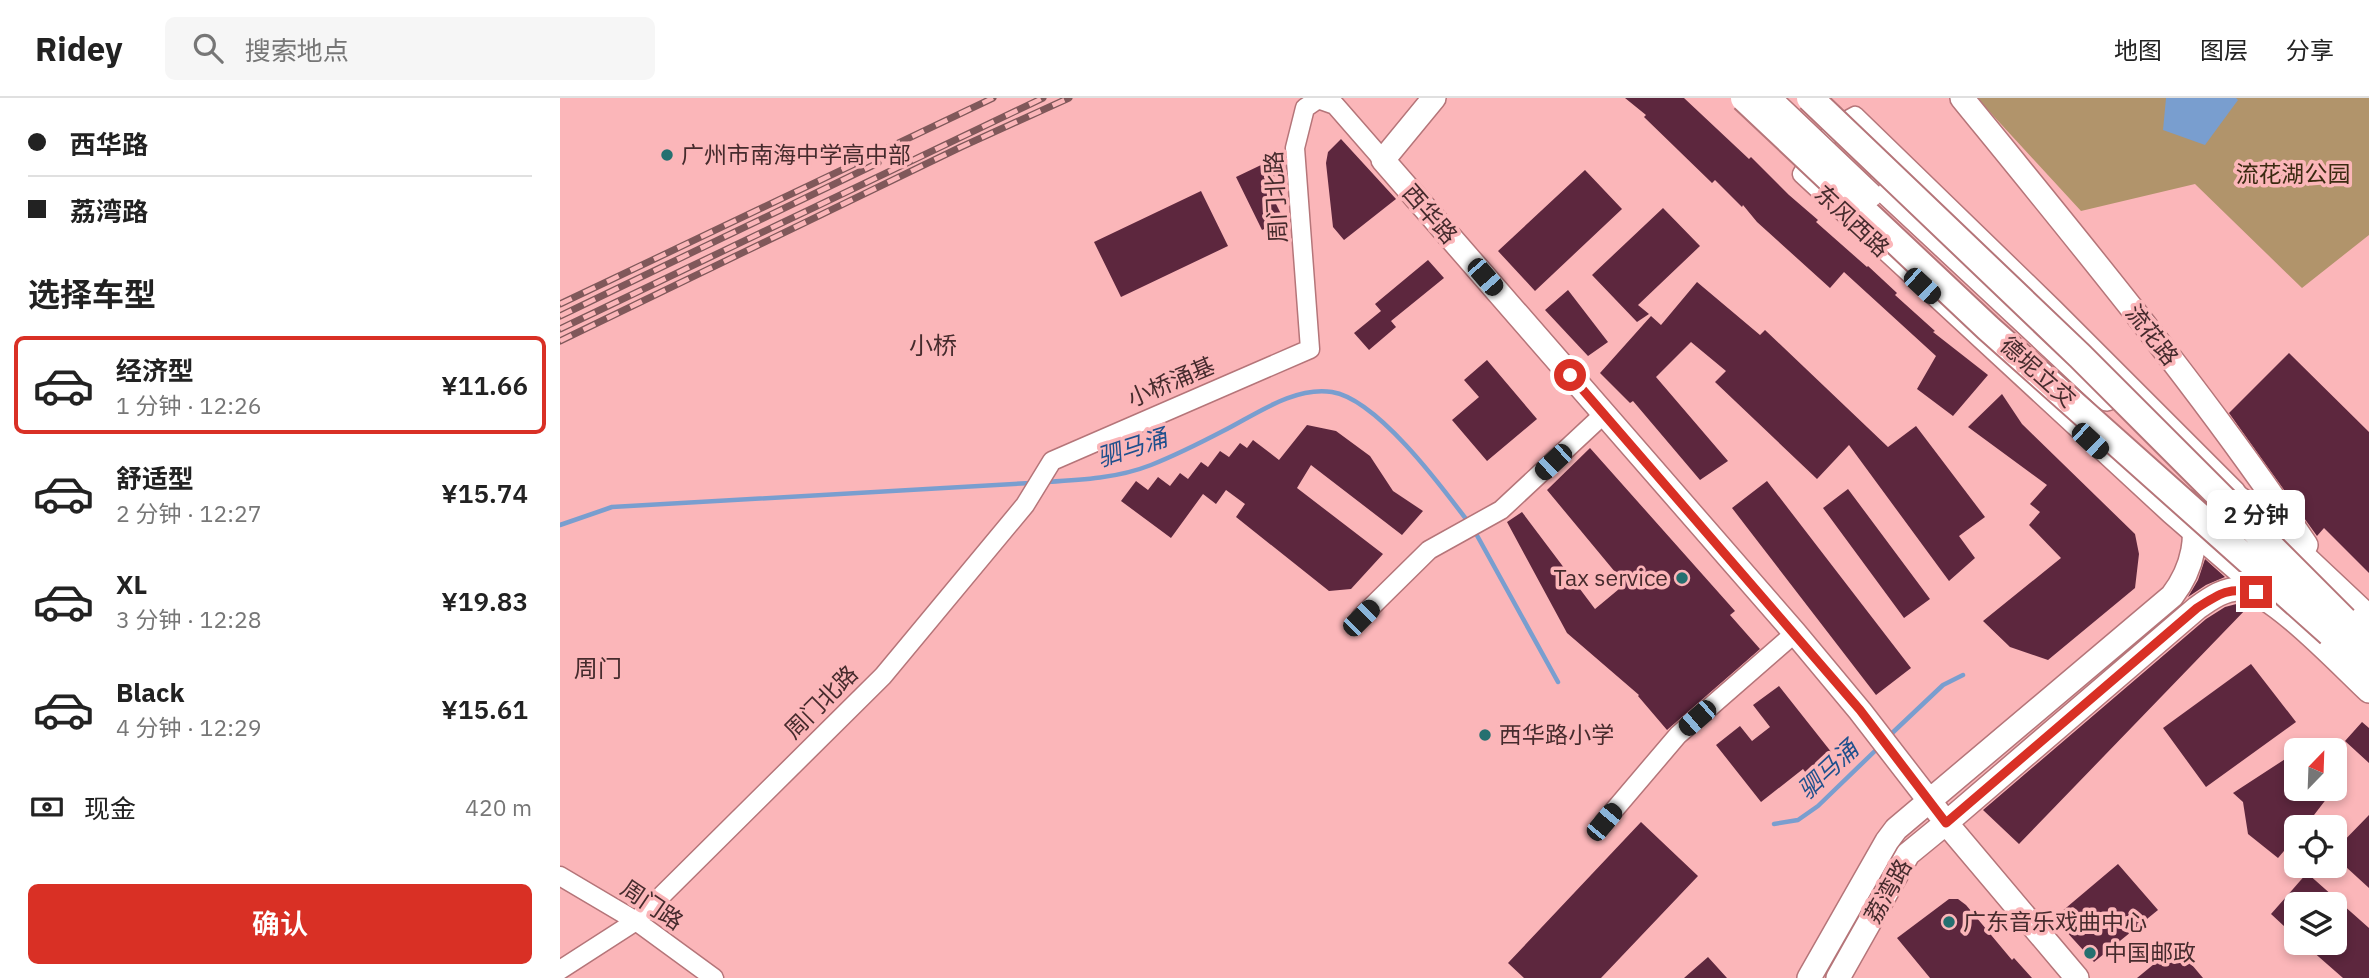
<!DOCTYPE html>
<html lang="zh">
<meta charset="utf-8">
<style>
body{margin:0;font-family:"IBM Plex Sans","Noto Sans SC",sans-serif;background:#f6f6f6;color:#222;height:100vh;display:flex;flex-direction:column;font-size:26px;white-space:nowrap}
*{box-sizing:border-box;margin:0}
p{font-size:23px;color:#767676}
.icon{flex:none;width:38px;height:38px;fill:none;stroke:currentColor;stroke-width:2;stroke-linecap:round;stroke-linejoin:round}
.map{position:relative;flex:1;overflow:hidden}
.drawer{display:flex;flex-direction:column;background:#fff;width:560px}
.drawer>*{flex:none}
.hud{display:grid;align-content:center;height:154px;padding:0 28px;background:#fff}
.needle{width:46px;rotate:23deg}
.buttons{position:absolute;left:1724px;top:640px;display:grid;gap:14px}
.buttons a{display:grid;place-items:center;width:63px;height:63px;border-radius:10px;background:#fff;box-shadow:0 4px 10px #0003;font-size:35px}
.end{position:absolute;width:32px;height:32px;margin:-16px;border:9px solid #d93025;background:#fff;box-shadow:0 0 0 4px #fff}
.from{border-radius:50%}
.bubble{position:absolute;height:49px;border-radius:10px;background:#fff;box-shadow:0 4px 10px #0003;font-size:23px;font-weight:600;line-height:49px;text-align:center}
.car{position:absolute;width:21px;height:42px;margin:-21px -10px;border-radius:9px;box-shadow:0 0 5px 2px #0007;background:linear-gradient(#222 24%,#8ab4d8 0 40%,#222 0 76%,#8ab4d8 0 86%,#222 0)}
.hud b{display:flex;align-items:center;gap:24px;height:66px;font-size:26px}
.hud b+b{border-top:2px solid #e0e0e0}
.hud i{width:18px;height:18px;background:#222}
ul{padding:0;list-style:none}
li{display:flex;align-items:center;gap:21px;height:98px;margin:0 14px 10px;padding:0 14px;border:4px solid transparent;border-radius:10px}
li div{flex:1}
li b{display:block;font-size:26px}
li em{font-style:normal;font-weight:600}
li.on{border-color:#d93025}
li>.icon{width:63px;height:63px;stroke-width:1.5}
h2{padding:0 28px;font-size:32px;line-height:84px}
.pay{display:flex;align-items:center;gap:18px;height:77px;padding:0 28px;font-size:26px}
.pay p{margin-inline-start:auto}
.primary-button{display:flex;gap:14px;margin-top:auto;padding:14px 28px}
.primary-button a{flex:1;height:80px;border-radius:10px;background:#d93025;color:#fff;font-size:28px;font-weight:600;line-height:80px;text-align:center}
header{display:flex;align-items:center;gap:42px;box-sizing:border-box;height:98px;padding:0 35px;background:#fff;border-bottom:2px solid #e0e0e0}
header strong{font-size:33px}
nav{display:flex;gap:38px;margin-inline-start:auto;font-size:24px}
.search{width:490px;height:63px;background:#f6f6f6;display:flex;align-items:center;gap:18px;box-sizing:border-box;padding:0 24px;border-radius:10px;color:#767676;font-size:26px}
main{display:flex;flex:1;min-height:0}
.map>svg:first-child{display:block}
.green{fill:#b1946b}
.water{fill:#799ecf}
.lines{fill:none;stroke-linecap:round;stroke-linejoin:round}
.stream{stroke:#799ecf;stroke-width:4.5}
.building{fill:#5d273e}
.minor-casing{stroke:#b57579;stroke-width:21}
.major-casing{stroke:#b57579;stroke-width:26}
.highway-casing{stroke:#b57579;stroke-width:30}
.minor{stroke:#fff;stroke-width:18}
.major{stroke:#fff;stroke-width:23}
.highway{stroke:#fff;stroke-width:26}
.rail-casing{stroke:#80585a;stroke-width:7}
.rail{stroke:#fbb6b9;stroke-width:4.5;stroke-dasharray:13;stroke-linecap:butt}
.major-bridge-casing{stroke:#b57579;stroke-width:26;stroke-linecap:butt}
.highway-bridge-casing{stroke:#b57579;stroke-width:30;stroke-linecap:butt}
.major-bridge{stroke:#fff;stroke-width:23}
.highway-bridge{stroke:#fff;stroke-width:26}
.route{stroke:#d93025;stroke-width:9}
.poi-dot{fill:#257070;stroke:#fbb6b9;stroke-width:2.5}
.labels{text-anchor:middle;stroke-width:7;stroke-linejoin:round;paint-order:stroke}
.poi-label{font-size:23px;fill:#462b2d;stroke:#fbb6b9;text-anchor:start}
.park-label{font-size:23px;fill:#3b2a11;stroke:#fbb6b9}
.street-label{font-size:23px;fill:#462b2d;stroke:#fbb6b9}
.neighbourhood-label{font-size:24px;fill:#462b2d;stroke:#fbb6b9}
.water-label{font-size:24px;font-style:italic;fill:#1f508d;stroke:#fbb6b9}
</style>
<header>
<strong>Ridey</strong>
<div class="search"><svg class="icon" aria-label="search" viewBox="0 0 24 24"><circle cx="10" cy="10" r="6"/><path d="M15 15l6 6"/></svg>搜索地点</div>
<nav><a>地图</a><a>图层</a><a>分享</a></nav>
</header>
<main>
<section class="drawer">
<div class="hud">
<b><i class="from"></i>西华路</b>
<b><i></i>荔湾路</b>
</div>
<h2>选择车型</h2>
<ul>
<li class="on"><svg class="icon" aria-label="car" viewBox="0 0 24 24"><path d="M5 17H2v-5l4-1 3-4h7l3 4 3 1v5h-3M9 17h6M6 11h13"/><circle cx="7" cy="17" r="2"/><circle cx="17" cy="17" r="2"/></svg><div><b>经济型</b><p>1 分钟 · 12:26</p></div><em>¥11.66</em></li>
<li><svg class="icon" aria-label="car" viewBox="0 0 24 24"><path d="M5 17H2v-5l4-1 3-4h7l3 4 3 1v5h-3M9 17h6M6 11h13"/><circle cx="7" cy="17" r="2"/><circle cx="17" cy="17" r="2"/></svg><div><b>舒适型</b><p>2 分钟 · 12:27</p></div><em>¥15.74</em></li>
<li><svg class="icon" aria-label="car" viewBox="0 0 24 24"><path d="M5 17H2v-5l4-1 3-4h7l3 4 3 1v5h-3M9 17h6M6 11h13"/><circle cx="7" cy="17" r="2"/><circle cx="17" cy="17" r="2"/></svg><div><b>XL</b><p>3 分钟 · 12:28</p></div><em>¥19.83</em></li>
<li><svg class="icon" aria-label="car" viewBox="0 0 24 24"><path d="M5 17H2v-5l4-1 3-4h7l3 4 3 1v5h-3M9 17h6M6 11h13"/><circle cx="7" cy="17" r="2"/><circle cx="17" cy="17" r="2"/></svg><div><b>Black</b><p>4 分钟 · 12:29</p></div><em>¥15.61</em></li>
</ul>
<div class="pay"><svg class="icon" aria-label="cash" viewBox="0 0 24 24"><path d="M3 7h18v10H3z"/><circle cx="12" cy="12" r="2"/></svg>现金<p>420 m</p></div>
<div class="primary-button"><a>确认</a></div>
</section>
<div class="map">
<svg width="1809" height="880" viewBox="0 0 1809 880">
<rect width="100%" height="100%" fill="#fbb6b9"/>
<path class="green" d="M1417 0H1809V137L1742 190 1635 86 1521 113Z"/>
<path class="water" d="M1606 0H1676L1678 2 1645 47 1603 32Z"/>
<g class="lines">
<path class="stream" d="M487 384C522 382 558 380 591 367 616 357 640 345 663 333 695 317 734 288 772 294 817 301 882 389 909 425
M0 427 52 409 471 385
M914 432 998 584
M1329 638 1383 587 1403 577
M1214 726 1238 722 1258 708 1318 650"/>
</g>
<path class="building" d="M1065 0H1124L1189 61 1191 59 1229 97 1258 122 1256 124 1307 169 1308 168 1337 195 1335 197 1375 233 1373 234 1428 277 1393 318 1357 291 1376 258 1284 174 1270 190 1197 124 1183 107 1182 109 1155 82 1152 85 1084 19 1086 17Z
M781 41 836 101 784 142 773 129 766 65 768 54Z
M720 58 725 67 726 77 706 86 724 122 702 132 676 79Z
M1025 72 1062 111 975 193 938 153Z
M641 93 668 148 561 199 534 144Z
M1103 110 1140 148 1078 207 1089 216 1077 224 1032 177Z
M868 162 884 180 831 223 836 229 809 252 794 235 821 213 815 206Z
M1137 184 1200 237 1205 232 1328 349 1356 328 1425 419 1399 438 1415 460 1389 483 1289 347 1257 381 1155 284 1166 273 1131 244 1096 279 1168 363 1140 382 1073 303 1070 305 1040 275 1091 218 1101 227Z
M1008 192 1048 244 1028 258 985 212Z
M1729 255 1809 334V475L1764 430 1757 438 1669 315Z
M927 262 977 321 927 363 892 322 919 299 904 282Z
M1442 296 1462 326 1575 436 1579 456 1575 490 1488 562 1450 549 1423 523 1501 460 1469 427 1480 414 1470 406 1487 387 1408 329Z
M747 327 776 333 810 358 833 393 863 413 842 437 751 367 737 390 823 456 791 491 769 493 676 419 685 406 666 392 656 406 643 396 611 440 561 403 576 383 588 392 598 379 610 388 620 375 628 381 641 364 648 369 660 353 669 359 680 345 687 350 693 342 719 362Z
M1030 350 1175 513 1170 517 1200 551 1107 632 1078 598 1079 597 1007 535 947 424 962 414 1035 511 1065 486 987 392Z
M1207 383 1351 570 1316 597 1172 410Z
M1288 391 1370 501 1344 520 1263 410Z
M1645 461 1665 479 1646 487 1628 499 1638 482Z
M1680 505 1689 508 1459 746 1423 712 1646 521 1665 509Z
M1691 566 1736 624 1646 689 1603 630Z
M1219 588 1272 655 1246 675 1243 671 1201 704 1156 647 1180 628 1192 643 1210 629 1193 607Z
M1802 624 1809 630V665L1785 643Z
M1736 654V691H1774L1744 730H1736V739L1718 760 1688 736 1683 704 1673 695Z
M1809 717V790L1774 758V753Z
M1081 724 1138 778 1041 880H964L948 865Z
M1558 766 1598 812 1534 864 1494 820Z
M1747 775 1809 830V880H1783L1743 845H1774V807H1736V839L1711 816Z
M1389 801H1398L1406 807 1452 862 1454 860 1472 880H1370L1337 840Z
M1616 848 1643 880H1577Z
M1148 859 1167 880H1124Z"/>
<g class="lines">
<g class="minor-casing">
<path id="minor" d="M1676 393 1493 210 1295 18C1268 31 1257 52 1242 76L1610 416 1700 494
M801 519 869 452 941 412 1044 316
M1044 724 1118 637 1235 535
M0 778 76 823 154 880
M0 872 76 823 323 578 465 407 492 363 750 251 735 50 745 10 758 1 775 7 823 62"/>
</g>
<g class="major-casing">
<path id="major" d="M874 0 823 62 1235 535 1300 613 1392 732 1517 880
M1402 0C1521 146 1641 291 1746 447
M1319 88 1547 301
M1660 387 1693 410 1809 519
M1249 880 1327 743 1336 731 1612 498C1632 472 1643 434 1626 403
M1278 880 1348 756 1392 720 1637 510C1651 500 1665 490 1682 491 1713 494 1783 569 1809 593"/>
</g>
<g class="highway-casing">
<path id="highway" d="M1784 522 1809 545
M1770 535 1809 570"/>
</g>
<use href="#minor" class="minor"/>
<use href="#major" class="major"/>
<use href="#highway" class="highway"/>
<g class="rail-casing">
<path id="rail" d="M0 206 433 0
M0 218 318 65
M0 231 483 0
M0 243 401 49 509 0"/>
</g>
<use href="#rail" class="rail"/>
<g class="major-bridge-casing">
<path id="major-bridge" d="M1209 0 1311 97"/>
</g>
<g class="highway-bridge-casing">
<path id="highway-bridge" d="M1184 0 1428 230 1770 535
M1250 0 1520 258 1784 522"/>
</g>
<use href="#major-bridge" class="major-bridge"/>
<use href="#highway-bridge" class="highway-bridge"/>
</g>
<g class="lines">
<path class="route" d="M1010 277 1300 612 1386 725 1637 510C1660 495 1669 489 1696 494"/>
</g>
<g class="poi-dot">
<circle cx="107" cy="57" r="7"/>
<circle cx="1122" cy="480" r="7"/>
<circle cx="925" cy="637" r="7"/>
<circle cx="1389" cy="824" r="7"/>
<circle cx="1530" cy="855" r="7"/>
</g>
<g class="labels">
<g class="poi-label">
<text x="121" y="65">广州市南海中学高中部</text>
<text x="1108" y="488" text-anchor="end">Tax service</text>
<text x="939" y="645">西华路小学</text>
<text x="1403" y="832">广东音乐戏曲中心</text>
<text x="1544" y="863">中国邮政</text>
</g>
<g class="park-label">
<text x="1733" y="84">流花湖公园</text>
</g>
<g class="street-label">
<text transform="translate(716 99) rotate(-93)" y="8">周门北路</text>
<text transform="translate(870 116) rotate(49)" y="8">西华路</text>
<text transform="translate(1292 123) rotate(43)" y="8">东风西路</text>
<text transform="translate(1592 237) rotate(52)" y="8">流花路</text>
<text transform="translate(1478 274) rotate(42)" y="8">德坭立交</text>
<text transform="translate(611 284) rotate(-23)" y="8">小桥涌基</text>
<text transform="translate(261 604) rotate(-45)" y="8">周门北路</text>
<text transform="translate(1328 793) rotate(-60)" y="8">荔湾路</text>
<text transform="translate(92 807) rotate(34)" y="8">周门路</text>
</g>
<g class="neighbourhood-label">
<text x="373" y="256">小桥</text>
<text x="38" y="579">周门</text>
</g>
<g class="water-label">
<text transform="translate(572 350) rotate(-18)" y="8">驷马涌</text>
<text transform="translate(1268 672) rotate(-43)" y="8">驷马涌</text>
</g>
</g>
</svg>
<div class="buttons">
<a><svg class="needle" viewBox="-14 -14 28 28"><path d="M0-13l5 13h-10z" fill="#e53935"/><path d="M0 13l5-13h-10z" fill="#767676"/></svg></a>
<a><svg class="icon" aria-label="locate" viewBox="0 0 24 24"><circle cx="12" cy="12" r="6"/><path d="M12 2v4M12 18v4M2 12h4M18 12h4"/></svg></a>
<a><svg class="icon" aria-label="layers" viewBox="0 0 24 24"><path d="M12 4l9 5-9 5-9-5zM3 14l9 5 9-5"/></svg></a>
</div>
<i class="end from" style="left:1010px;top:277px"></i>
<i class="end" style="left:1696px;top:494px"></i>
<div class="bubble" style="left:1647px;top:392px;width:98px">2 分钟</div>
<i class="car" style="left:925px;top:179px;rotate:139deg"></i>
<i class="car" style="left:1362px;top:188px;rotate:133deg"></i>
<i class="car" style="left:1530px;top:343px;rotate:133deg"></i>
<i class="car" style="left:993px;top:364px;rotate:227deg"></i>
<i class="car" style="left:801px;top:520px;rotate:45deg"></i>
<i class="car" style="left:1137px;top:620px;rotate:229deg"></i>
<i class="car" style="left:1044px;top:724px;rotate:40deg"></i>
</div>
</main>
